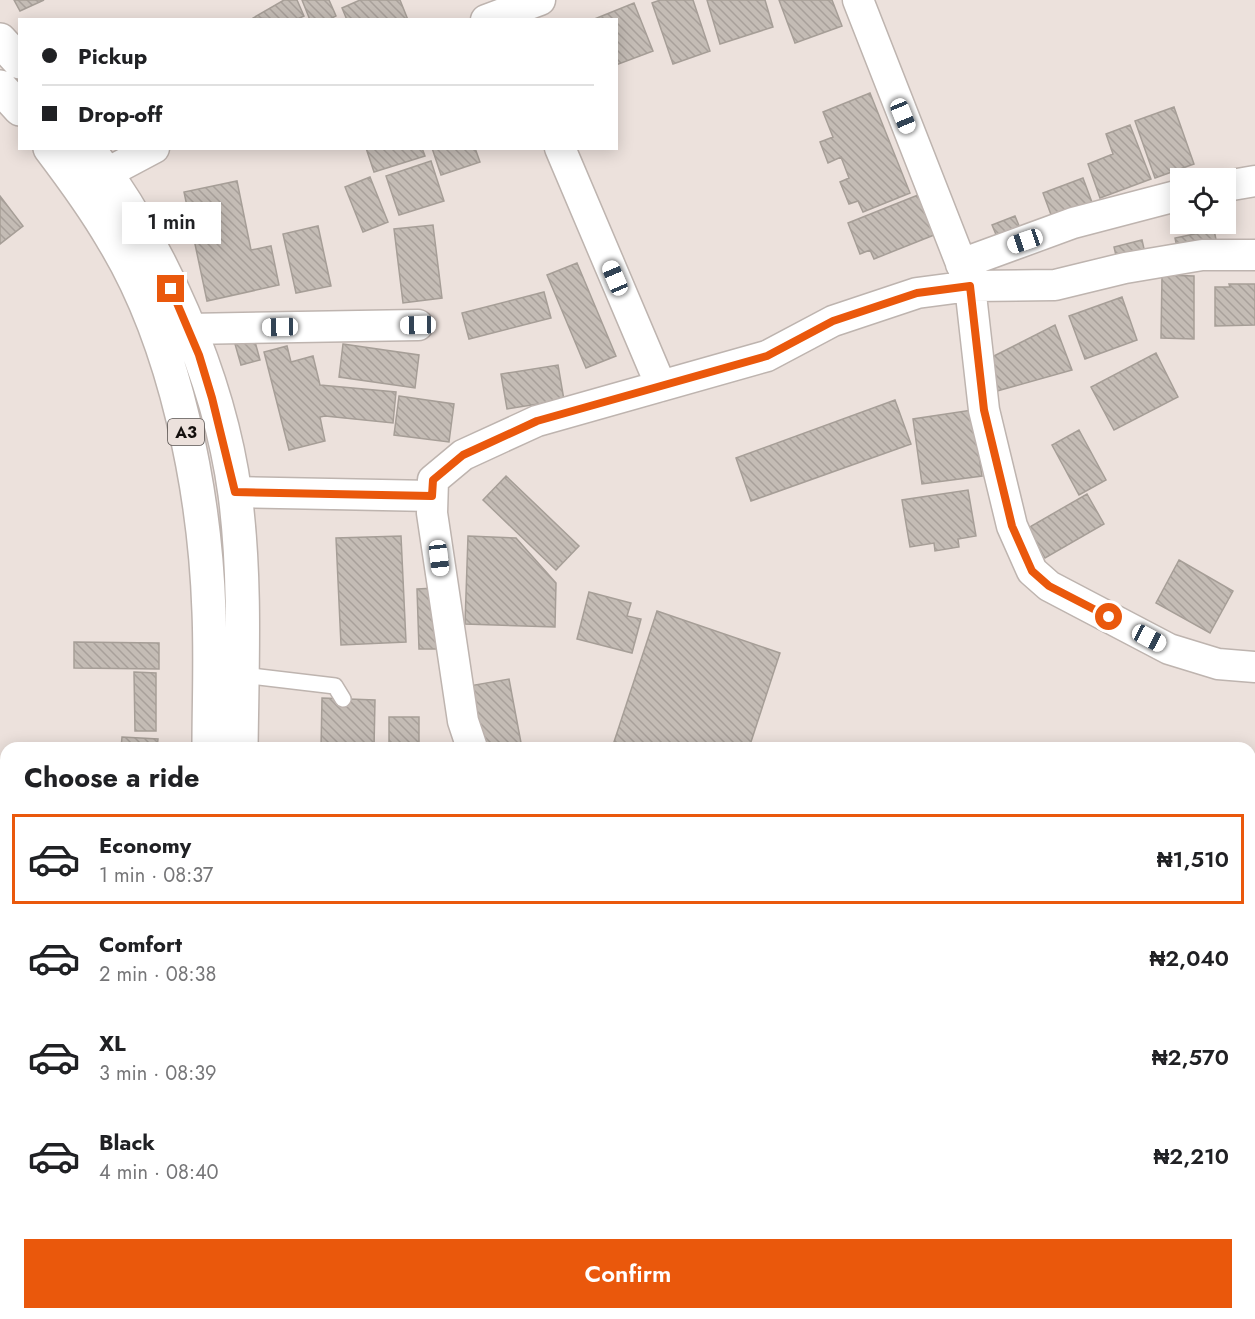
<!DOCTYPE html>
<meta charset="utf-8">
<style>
body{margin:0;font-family:Jost,sans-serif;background:#f2f2f2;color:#202124;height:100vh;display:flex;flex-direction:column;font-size:22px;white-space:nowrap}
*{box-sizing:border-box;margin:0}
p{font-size:20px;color:#757577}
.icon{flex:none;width:33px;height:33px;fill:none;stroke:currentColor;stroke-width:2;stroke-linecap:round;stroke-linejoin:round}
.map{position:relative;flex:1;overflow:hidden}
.panel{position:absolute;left:0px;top:742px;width:1256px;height:578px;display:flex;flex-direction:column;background:#fff;border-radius:18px 18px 0 0;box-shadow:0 3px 15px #0003}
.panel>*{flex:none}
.banner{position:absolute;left:18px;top:18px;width:600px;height:132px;border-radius:0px;box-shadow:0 3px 15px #0003;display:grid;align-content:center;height:132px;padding:0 24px;background:#fff}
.fabs{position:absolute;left:1170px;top:168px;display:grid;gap:12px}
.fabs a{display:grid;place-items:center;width:66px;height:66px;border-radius:0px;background:#fff;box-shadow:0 3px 15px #0003;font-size:30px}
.end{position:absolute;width:27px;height:27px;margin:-14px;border:8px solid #ea580c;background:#fff;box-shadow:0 0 0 3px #fff}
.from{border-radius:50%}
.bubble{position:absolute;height:42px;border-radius:0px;background:#fff;box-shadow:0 3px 15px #0003;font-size:20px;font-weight:600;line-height:42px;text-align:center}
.car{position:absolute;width:18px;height:36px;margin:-18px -9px;border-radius:8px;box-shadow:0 0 4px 2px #0007;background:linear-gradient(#fff 24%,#345 0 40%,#fff 0 76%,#345 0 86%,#fff 0)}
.banner b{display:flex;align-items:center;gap:21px;height:57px;font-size:22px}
.banner b+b{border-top:2px solid #e0e0e0}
.banner i{width:15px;height:15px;background:#202124}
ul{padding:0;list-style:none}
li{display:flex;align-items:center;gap:18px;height:90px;margin:0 12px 9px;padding:0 12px;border:3px solid transparent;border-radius:0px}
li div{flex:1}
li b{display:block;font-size:22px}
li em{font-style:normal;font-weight:600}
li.on{border-color:#ea580c}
li>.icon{width:54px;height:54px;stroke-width:1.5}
h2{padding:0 24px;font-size:27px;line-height:72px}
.action{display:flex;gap:12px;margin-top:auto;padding:12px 24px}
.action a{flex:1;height:69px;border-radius:0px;background:#ea580c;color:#fff;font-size:24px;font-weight:600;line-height:69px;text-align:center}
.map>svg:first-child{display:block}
.building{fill:url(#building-back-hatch);stroke:#a69e97;stroke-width:1.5}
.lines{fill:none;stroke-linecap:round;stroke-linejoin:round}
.service-casing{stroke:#beb4af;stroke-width:18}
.minor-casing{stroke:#beb4af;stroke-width:33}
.primary-casing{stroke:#beb4af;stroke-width:36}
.service{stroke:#fff;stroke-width:15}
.minor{stroke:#fff;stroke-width:30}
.primary{stroke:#fff;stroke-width:33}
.route{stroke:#ea580c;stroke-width:8}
.labels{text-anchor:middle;stroke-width:6;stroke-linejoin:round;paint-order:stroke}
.shield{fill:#ece1dc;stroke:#544e4b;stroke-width:1.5}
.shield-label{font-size:16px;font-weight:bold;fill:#130f0d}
</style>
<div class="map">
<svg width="1255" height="1319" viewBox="0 0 1255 1319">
<defs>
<pattern id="building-back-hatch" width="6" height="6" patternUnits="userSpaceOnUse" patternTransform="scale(1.5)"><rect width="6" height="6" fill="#c4bcb5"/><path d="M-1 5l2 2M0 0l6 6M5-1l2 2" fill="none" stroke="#a8a09a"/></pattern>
</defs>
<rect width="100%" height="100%" fill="#ece1dc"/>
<path class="building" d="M14 0H44L20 11Z
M284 0H297L304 16 295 20 253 18Z
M302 0H329L336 16 328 20H310Z
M360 0H400L408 20H347L342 8Z
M660 0H693L710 51 673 64 652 3Z
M707 0H765L773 27 720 44Z
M779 0H832L842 26 795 43Z
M634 3 653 51 616 65V20H592Z
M870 93 910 193 863 212 858 201 849 204 840 182 849 178 841 157 828 163 820 142 833 137 823 112Z
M1174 107 1194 164 1155 178 1135 121Z
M1130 125 1151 179 1100 198 1088 164 1113 154 1106 134Z
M366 148H422L425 156 374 172Z
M432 148H475L480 162 441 175Z
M431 161 444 201 399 215 386 176Z
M370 177 388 222 363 232 345 187Z
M1083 178 1093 205 1053 220 1043 193Z
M237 181 251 250 271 246 279 285 207 301 184 192Z
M918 195 934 235 874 259 870 250 860 254 848 223Z
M0 196 23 226 0 244Z
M1015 216 1025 240 1002 249 992 225Z
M433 225 442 298 403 303 394 229Z
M318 226 331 286 296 293 283 234Z
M1214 230 1218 249 1179 257 1175 238Z
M1142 240 1147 262 1119 268 1114 247Z
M577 263 616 356 586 368 547 275Z
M1162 275 1194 276V339L1161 338Z
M1229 284H1255V325L1215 326V287H1230Z
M544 292 551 318 469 339 462 313Z
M1122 297 1137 340 1085 359 1069 316Z
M1055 325 1072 370 997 391 990 358Z
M254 338 260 360 241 365 235 344Z
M343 344 419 355 415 388 339 377Z
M287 346 291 362 313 356 320 385 396 392 393 423 325 416 320 417 325 441 289 450 264 352Z
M1156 353 1178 397 1114 430 1091 387Z
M558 365 564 400 507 409 501 374Z
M399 396 454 404 449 442 394 435Z
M895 400 911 444 751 501 736 458Z
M972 410 982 476 922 484 913 419Z
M1079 430 1106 480 1079 495 1052 445Z
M506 476 579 546 556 570 483 500Z
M968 490 976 536 958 539 959 547 935 551 934 543 910 547 902 500Z
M1087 494 1104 524 1045 558 1028 528Z
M401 536 406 642 341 645 336 538Z
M468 536 516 538 556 583 555 627 465 624Z
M1179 560 1233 591 1210 633 1156 603Z
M436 588 439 649H419L417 589Z
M589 592 631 603 627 616 641 619 632 653 577 639Z
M657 611 780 653 749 748H612Z
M74 642 159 643V669L74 668Z
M134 672 156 673V731H135Z
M509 679 522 748H481L469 686Z
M322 698 375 700 374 748H321Z
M389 717H419V748H389Z
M122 737 158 739 157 748H121Z
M0 913H6V957H0Z
M0 1109H6V1162H0Z
M0 1195 6 1220V1291L0 1292Z
M112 1314H139V1319H111Z
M480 1314H539L540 1319H480Z
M545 1314H610V1319H545Z
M951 1314H1065L1031 1319H952Z
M1125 1314H1177L1178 1319H1126Z"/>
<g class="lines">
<g class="service-casing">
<path id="service" d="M242 675 335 686 343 699"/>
</g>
<g class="minor-casing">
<path id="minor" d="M858 0 970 286 984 410 1012 526 1032 571 1049 586 1169 649 1218 664 1255 667
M486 20 540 0
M560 148 661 386
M107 173 154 148
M1226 186 1255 181
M961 264 1073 223 1180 195
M188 329 418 325
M235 492 432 496
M472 748 463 721 432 513 433 480 463 455 537 421 767 356 833 321 917 293 970 286 1055 285 1125 268 1202 255H1255
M0 993 6 994
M54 1314V1319
M380 1319 381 1314
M704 1319 732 1314"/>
</g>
<g class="primary-casing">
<path id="primary" d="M0 40 20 62
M0 87 20 109
M50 148C72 177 94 207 112 238 176 342 205 492 209 612 211 658 209 703 209 748
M88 148C160 244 219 375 235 494 246 578 242 664 241 748
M204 1319V1314
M232 1319V1314"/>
</g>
<use href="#service" class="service"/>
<use href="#minor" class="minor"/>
<use href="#primary" class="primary"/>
</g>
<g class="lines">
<path class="route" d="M171 289 199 355 212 398 235 492 432 496 433 480 463 455 537 421 767 356 833 321 917 293 970 286 984 410 1012 526 1032 571 1049 586 1109 617"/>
</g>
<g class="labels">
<rect class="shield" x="168" y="419" width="36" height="26" rx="4.5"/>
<g class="shield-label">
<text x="186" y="438">A3</text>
</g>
</g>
</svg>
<div class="fabs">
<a><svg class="icon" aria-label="locate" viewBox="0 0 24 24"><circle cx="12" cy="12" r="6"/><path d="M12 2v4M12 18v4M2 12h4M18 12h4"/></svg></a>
</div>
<i class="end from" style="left:1109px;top:617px"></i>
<i class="end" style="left:171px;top:289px"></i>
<div class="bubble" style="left:122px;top:202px;width:99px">1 min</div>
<i class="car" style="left:903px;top:116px;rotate:158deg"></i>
<i class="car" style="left:1025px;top:241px;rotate:251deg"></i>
<i class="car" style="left:615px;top:278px;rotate:337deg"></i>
<i class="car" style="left:418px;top:325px;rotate:269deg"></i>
<i class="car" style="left:280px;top:327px;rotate:269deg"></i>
<i class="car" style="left:439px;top:558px;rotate:173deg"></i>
<i class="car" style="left:1149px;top:638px;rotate:118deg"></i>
<div class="banner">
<b><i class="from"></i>Pickup</b>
<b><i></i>Drop-off</b>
</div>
<section class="panel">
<h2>Choose a ride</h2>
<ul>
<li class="on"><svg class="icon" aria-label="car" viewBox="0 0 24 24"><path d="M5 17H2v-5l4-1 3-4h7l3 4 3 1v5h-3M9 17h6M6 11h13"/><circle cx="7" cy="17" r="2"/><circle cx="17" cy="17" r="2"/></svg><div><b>Economy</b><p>1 min · 08:37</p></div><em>₦1,510</em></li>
<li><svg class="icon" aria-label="car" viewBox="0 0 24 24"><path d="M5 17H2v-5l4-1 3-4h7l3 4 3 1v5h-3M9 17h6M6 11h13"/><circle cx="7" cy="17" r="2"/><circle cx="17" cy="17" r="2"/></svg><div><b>Comfort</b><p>2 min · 08:38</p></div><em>₦2,040</em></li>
<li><svg class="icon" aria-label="car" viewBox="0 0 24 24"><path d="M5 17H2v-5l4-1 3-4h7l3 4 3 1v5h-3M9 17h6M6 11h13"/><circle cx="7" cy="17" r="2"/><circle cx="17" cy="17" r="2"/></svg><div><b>XL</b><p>3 min · 08:39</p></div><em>₦2,570</em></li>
<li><svg class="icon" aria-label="car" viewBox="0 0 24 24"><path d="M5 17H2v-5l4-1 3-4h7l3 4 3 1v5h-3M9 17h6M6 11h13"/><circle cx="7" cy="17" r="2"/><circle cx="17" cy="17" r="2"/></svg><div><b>Black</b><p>4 min · 08:40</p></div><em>₦2,210</em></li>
</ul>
<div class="action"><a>Confirm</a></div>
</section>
</div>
